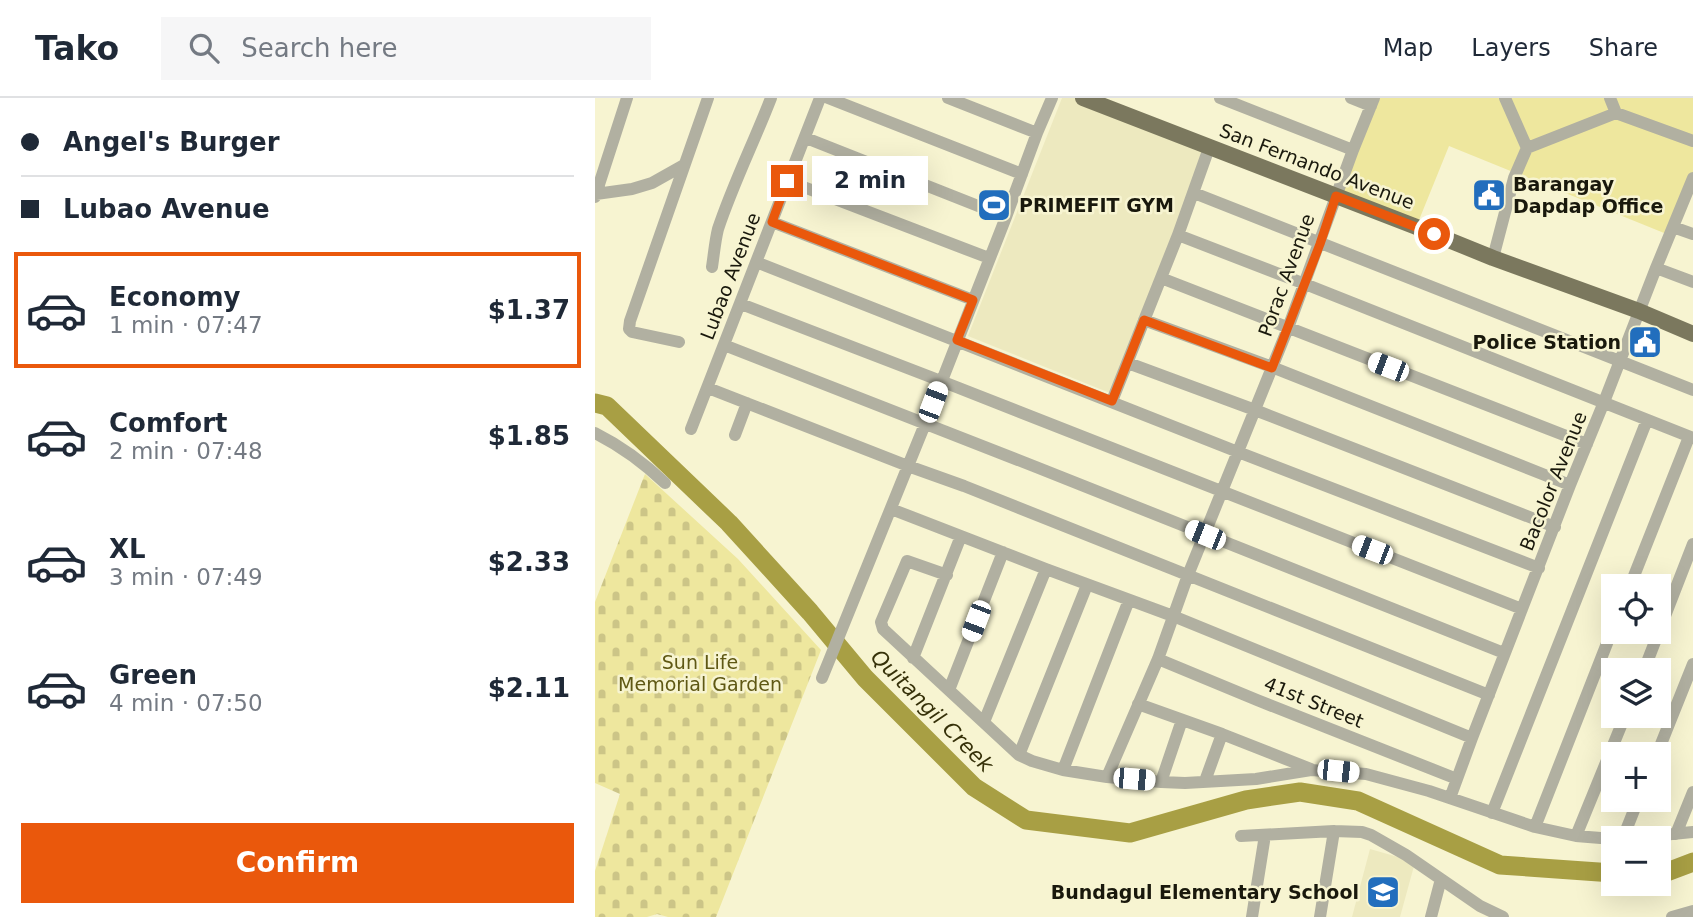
<!DOCTYPE html>
<meta charset="utf-8">
<style>
body{margin:0;font-family:"DejaVu Sans",sans-serif;background:#f6f6f7;color:#1f2937;height:100vh;display:flex;flex-direction:column;font-size:26px;white-space:nowrap}
*{box-sizing:border-box;margin:0}
p{font-size:23px;color:#747a83}
.icon{flex:none;width:38px;height:38px;fill:none;stroke:currentColor;stroke-width:2;stroke-linecap:round;stroke-linejoin:round}
.map{position:relative;flex:1;overflow:hidden}
.side{display:flex;flex-direction:column;background:#fff;width:595px}
.side>*{flex:none}
.top-card{display:grid;align-content:center;height:154px;padding:0 21px;background:#fff}
.buttons{position:absolute;left:1006px;top:476px;display:grid;gap:14px}
.buttons a{display:grid;place-items:center;width:70px;height:70px;border-radius:0px;background:#fff;box-shadow:0 7px 28px #0002;font-size:35px}
.end{position:absolute;width:32px;height:32px;margin:-16px;border:9px solid #ea580c;background:#fff;box-shadow:0 0 0 4px #fff}
.from{border-radius:50%}
.bubble{position:absolute;height:49px;border-radius:0px;background:#fff;box-shadow:0 7px 28px #0002;font-size:23px;font-weight:600;line-height:49px;text-align:center}
.car{position:absolute;width:21px;height:42px;margin:-21px -10px;border-radius:9px;box-shadow:0 0 5px 2px #0007;background:linear-gradient(#fff 24%,#345 0 40%,#fff 0 76%,#345 0 86%,#fff 0)}
.top-card b{display:flex;align-items:center;gap:24px;height:66px;font-size:26px}
.top-card b+b{border-top:2px solid #e0e1e3}
.top-card i{width:18px;height:18px;background:#1f2937}
ul{padding:0;list-style:none}
li{display:flex;align-items:center;gap:21px;height:116px;margin:0 14px 10px;padding:0 7px;border:4px solid transparent;border-radius:0px}
li div{flex:1}
li b{display:block;font-size:26px}
li em{font-style:normal;font-weight:600}
li.selected{border-color:#ea580c}
li>.icon{width:63px;height:63px;stroke-width:1.5}
.button{display:flex;gap:14px;margin-top:auto;padding:14px 21px}
.button a{flex:1;height:80px;border-radius:0px;background:#ea580c;color:#fff;font-size:28px;font-weight:600;line-height:80px;text-align:center}
header{display:flex;align-items:center;gap:42px;box-sizing:border-box;height:98px;padding:0 35px;background:#fff;border-bottom:2px solid #e0e1e3}
header strong{font-size:33px}
nav{display:flex;gap:38px;margin-inline-start:auto;font-size:24px}
.search{width:490px;height:63px;background:#f6f6f7;display:flex;align-items:center;gap:18px;box-sizing:border-box;padding:0 24px;border-radius:0px;color:#747a83;font-size:26px}
main{display:flex;flex:1;min-height:0}
.map>svg:first-child{display:block}
.built{fill:#ede9bf}
.green{fill:#eee79e}
.cemetery{fill:url(#cemetery-stones)}
.lines{fill:none;stroke-linecap:round;stroke-linejoin:round}
.river{stroke:#a89f44;stroke-width:19}
.minor{stroke:#b1b0a1;stroke-width:12}
.major{stroke:#7b785e;stroke-width:16}
.route{stroke:#ea580c;stroke-width:9}
.labels{text-anchor:middle;stroke-width:5;stroke-linejoin:round;paint-order:stroke}
.street-label{font-size:19px;fill:#19180c;stroke:#f7f4d1}
.poi-label{font-size:19px;font-weight:bold;fill:#19180c;stroke:#f7f4d1;text-anchor:start}
.park-label{font-size:19px;fill:#5f5814;stroke:#f7f4d1}
.water-label{font-size:21px;font-style:italic;fill:#363109;stroke:#f7f4d1}
</style>
<header>
<strong>Tako</strong>
<div class="search"><svg class="icon" aria-label="search" viewBox="0 0 24 24"><circle cx="10" cy="10" r="6"/><path d="M15 15l6 6"/></svg>Search here</div>
<nav><a>Map</a><a>Layers</a><a>Share</a></nav>
</header>
<main>
<section class="side">
<div class="top-card">
<b><i class="from"></i>Angel's Burger</b>
<b><i></i>Lubao Avenue</b>
</div>
<ul>
<li class="selected"><svg class="icon" aria-label="car" viewBox="0 0 24 24"><path d="M5 17H2v-5l4-1 3-4h7l3 4 3 1v5h-3M9 17h6M6 11h13"/><circle cx="7" cy="17" r="2"/><circle cx="17" cy="17" r="2"/></svg><div><b>Economy</b><p>1 min · 07:47</p></div><em>$1.37</em></li>
<li><svg class="icon" aria-label="car" viewBox="0 0 24 24"><path d="M5 17H2v-5l4-1 3-4h7l3 4 3 1v5h-3M9 17h6M6 11h13"/><circle cx="7" cy="17" r="2"/><circle cx="17" cy="17" r="2"/></svg><div><b>Comfort</b><p>2 min · 07:48</p></div><em>$1.85</em></li>
<li><svg class="icon" aria-label="car" viewBox="0 0 24 24"><path d="M5 17H2v-5l4-1 3-4h7l3 4 3 1v5h-3M9 17h6M6 11h13"/><circle cx="7" cy="17" r="2"/><circle cx="17" cy="17" r="2"/></svg><div><b>XL</b><p>3 min · 07:49</p></div><em>$2.33</em></li>
<li><svg class="icon" aria-label="car" viewBox="0 0 24 24"><path d="M5 17H2v-5l4-1 3-4h7l3 4 3 1v5h-3M9 17h6M6 11h13"/><circle cx="7" cy="17" r="2"/><circle cx="17" cy="17" r="2"/></svg><div><b>Green</b><p>4 min · 07:50</p></div><em>$2.11</em></li>
</ul>
<div class="button"><a>Confirm</a></div>
</section>
<div class="map">
<svg width="1098" height="819" viewBox="0 0 1098 819">
<defs>
<pattern id="cemetery-stones" width="16" height="16" patternUnits="userSpaceOnUse" patternTransform="scale(1.75)"><rect width="16" height="16" fill="#eee79e"/><path d="M2 7V4a2 2 0 0 1 4 0v3zM10 15v-3a2 2 0 0 1 4 0v3z" fill="#ccc587"/></pattern>
</defs>
<rect width="100%" height="100%" fill="#f7f4d1"/>
<path class="built" d="M467 0H481L611 52 515 295 373 238Z
M775 751 803 759 819 768 805 819H757Z"/>
<path class="green" d="M781 0H1098V77L1074 137 854 48 822 127 743 95Z"/>
<path class="cemetery" d="M50 376 143 461 226 552 121 819H73L62 816 52 819H0V773L25 696 0 685V504Z"/>
<g class="lines">
<path class="river" d="M0 305 12 308 134 425 215 514 270 580 379 689 431 722 535 735 651 702 705 694 763 703 905 767 1018 775
M1064 777 1098 764"/>
<path class="minor" d="M233 0 427 76
M353 0 442 35
M625 0 758 52
M756 0 776 8
M910 0 932 50 1021 15 1098 43
M1015 0 1021 15
M211 40 411 119
M193 83 394 160
M599 95 1098 292
M1 96 37 91 57 85 89 67
M0 99 32 0
M177 124 378 202
M1078 129 1098 136
M583 137 710 186 1098 340
M898 160 919 80 932 50
M161 164 643 354 944 470
M117 169C119 156 120 143 123 131 138 86 159 44 176 0
M1061 170 1098 184
M566 180 992 346
M146 206 346 283 927 511
M549 222 677 269 975 387
M84 244 37 234 34 231 35 223 113 0
M129 247 441 369 909 555
M533 265 660 312 960 429
M113 290 313 368 369 388 894 597
M517 303 583 137 614 50
M96 331 225 0
M0 335C26 348 49 365 70 385
M140 337 152 305
M296 411 451 471 578 518 877 640
M352 477 312 463 286 524 288 531 424 657 437 663 468 672 512 679 566 684 590 685 661 681 716 672 771 676 834 693 940 729 981 738 1018 741
M1035 488 1094 339
M318 560 366 438
M563 561 662 602 862 681
M1049 572 1098 446
M227 580 330 326 411 119 442 35 457 0
M354 592 408 454
M543 606 627 636 716 671
M389 624 451 471
M1062 656 1098 566
M424 657 492 487
M468 672 534 502
M512 679 563 561 593 477 693 230 758 52 779 0
M610 683 627 636
M566 684 587 622
M855 700 877 640 975 387 1009 304 1061 170 1098 80
M897 715 1052 322
M940 729 1018 530
M1081 736 1098 694
M646 738 739 733 767 734 776 737 811 757 885 808 908 819
M981 738 1030 618
M1028 740 1043 702
M1037 740 1098 734
M657 819 670 737
M725 819 739 733
M836 819 846 781
M1077 819 1098 813"/>
<path class="major" d="M488 0 819 128 898 160 1044 213 1098 236"/>
</g>
<g class="lines">
<path class="route" d="M192 83 177 124 378 202 362 242 517 303 549 222 677 270 725 146 741 98 839 136"/>
</g>
<defs>
<g id="civic-square" transform="scale(1.75)"><rect x="-9" y="-9" width="18" height="18" rx="4" fill="#226ebd" stroke="#f7f4d1"/><path d="M-.6-6.5H3V-4.5H.6V-3L4-1V1h2V6H-6V1h2V-1L-.6-3ZM-1.2 2.5V6h2.4V2.5Z" fill="#fff"/></g>
<g id="stadium-square" transform="scale(1.75)"><rect x="-9" y="-9" width="18" height="18" rx="4" fill="#226ebd" stroke="#f7f4d1"/><path d="M0-5a6.5 5 0 1 0 0 10a6.5 5 0 1 0 0-10ZM-3.5-1.8h7v3.6h-7Z" fill="#fff"/></g>
<g id="school-square" transform="scale(1.75)"><rect x="-9" y="-9" width="18" height="18" rx="4" fill="#226ebd" stroke="#f7f4d1"/><path d="M0-5L7-2L0 1L-7-2ZM-4 1L0 2.5L4 1V4Q0 6-4 4Z" fill="#fff"/></g>
</defs>
<g fill-rule="evenodd">
<use href="#civic-square" x="894" y="97"/>
<use href="#stadium-square" x="399" y="107"/>
<use href="#civic-square" x="1050" y="244"/>
<use href="#school-square" x="788" y="794"/>
</g>
<g class="labels">
<g class="street-label">
<text transform="translate(722 68) rotate(21)" y="7">San Fernando Avenue</text>
<text transform="translate(691 177) rotate(-70)" y="7">Porac Avenue</text>
<text transform="translate(135 178) rotate(-69)" y="7">Lubao Avenue</text>
<text transform="translate(958 383) rotate(-68)" y="7">Bacolor Avenue</text>
<text transform="translate(719 604) rotate(22)" y="7">41st Street</text>
</g>
<g class="poi-label">
<text x="918" y="93">Barangay<tspan x="918" dy="22">Dapdap Office</tspan></text>
<text x="424" y="114">PRIMEFIT GYM</text>
<text x="1026" y="251" text-anchor="end">Police Station</text>
<text x="764" y="801" text-anchor="end">Bundagul Elementary School</text>
</g>
<g class="park-label">
<text x="105" y="571">Sun Life<tspan x="105" dy="22">Memorial Garden</tspan></text>
</g>
<g class="water-label">
<text transform="translate(337 613) rotate(45)" y="7">Quitangil Creek</text>
</g>
</g>
</svg>
<div class="buttons">
<a><svg class="icon" aria-label="locate" viewBox="0 0 24 24"><circle cx="12" cy="12" r="6"/><path d="M12 2v4M12 18v4M2 12h4M18 12h4"/></svg></a>
<a><svg class="icon" aria-label="layers" viewBox="0 0 24 24"><path d="M12 4l9 5-9 5-9-5zM3 14l9 5 9-5"/></svg></a>
<a>+</a>
<a>−</a>
</div>
<i class="end from" style="left:839px;top:136px"></i>
<i class="end" style="left:192px;top:83px"></i>
<div class="bubble" style="left:217px;top:58px;width:116px">2 min</div>
<i class="car" style="left:793px;top:269px;rotate:291deg"></i>
<i class="car" style="left:338px;top:304px;rotate:21deg"></i>
<i class="car" style="left:610px;top:437px;rotate:292deg"></i>
<i class="car" style="left:777px;top:452px;rotate:291deg"></i>
<i class="car" style="left:381px;top:523px;rotate:201deg"></i>
<i class="car" style="left:743px;top:673px;rotate:96deg"></i>
<i class="car" style="left:539px;top:681px;rotate:95deg"></i>
</div>
</main>
